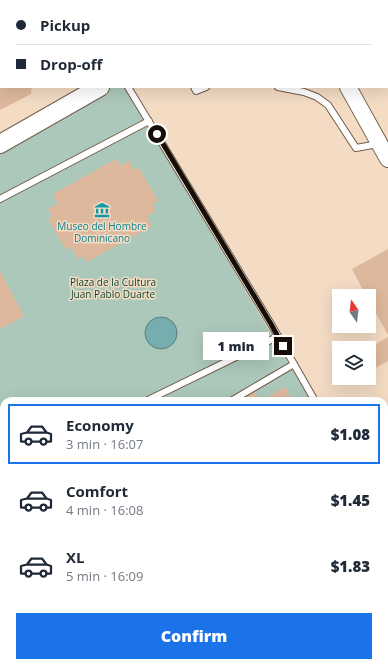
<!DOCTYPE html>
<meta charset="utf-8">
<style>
body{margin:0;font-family:"Open Sans",sans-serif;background:#f6f6f7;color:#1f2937;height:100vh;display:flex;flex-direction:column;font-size:15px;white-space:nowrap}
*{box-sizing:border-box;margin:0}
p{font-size:13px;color:#747a83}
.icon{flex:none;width:22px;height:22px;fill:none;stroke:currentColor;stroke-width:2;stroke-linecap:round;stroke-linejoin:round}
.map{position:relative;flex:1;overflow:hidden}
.sheet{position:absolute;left:0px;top:397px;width:388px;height:270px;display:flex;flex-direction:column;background:#fff;border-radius:12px 12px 0 0;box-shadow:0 4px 16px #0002}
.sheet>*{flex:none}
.banner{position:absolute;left:0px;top:0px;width:388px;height:88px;box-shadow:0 4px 16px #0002;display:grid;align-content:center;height:88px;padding:0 16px;background:#fff}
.needle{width:26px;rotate:346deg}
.fabs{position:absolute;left:332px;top:289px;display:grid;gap:8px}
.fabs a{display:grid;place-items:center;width:44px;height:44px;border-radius:0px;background:#fff;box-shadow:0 4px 16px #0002;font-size:20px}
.end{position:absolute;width:18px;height:18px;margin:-9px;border:5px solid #160d06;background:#fff;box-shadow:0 0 0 2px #fff}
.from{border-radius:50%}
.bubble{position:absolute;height:28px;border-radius:0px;background:#fff;box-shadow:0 4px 16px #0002;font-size:13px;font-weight:800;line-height:28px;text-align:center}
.banner b{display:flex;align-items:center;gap:14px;height:38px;font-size:15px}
.banner b+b{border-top:1px solid #e0e1e3}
.banner i{width:10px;height:10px;background:#1f2937}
ul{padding:7px 0 0;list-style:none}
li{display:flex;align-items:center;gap:12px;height:60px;margin:0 8px 6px;padding:0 8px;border:2px solid transparent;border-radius:0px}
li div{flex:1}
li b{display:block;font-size:15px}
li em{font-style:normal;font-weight:800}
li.selected{border-color:#1a73e8}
li>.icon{width:36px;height:36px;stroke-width:1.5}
.button{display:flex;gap:8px;margin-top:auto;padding:8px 16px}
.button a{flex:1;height:46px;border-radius:0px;background:#1a73e8;color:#fff;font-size:16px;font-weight:800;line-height:46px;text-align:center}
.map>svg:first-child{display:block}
.green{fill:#acc8ba}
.water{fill:#76adae;stroke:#597d7c}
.building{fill:#ddb89c}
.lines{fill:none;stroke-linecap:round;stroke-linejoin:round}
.service-casing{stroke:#725d49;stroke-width:8}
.minor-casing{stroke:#725d49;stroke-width:14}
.tertiary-casing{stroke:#725d49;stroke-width:18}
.secondary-casing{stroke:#725d49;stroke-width:20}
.path{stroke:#897869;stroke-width:2;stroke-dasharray:3 3;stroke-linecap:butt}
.service{stroke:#fff;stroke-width:6}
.minor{stroke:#fff;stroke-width:13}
.tertiary{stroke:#fff;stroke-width:16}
.secondary{stroke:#fff;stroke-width:18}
.route{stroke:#160d06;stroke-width:5}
.labels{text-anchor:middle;stroke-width:3;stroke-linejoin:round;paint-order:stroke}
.culture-label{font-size:10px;fill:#0d838f;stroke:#f3dbc4}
.park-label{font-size:10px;fill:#0a4732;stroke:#f3dbc4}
</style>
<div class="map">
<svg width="388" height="667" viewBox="0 0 388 667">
<rect width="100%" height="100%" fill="#f3dbc4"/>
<path class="green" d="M107 87H125L311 401H4V663H41L34 667H0V146Z"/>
<path class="water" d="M145 333a16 16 0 1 1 32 0a16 16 0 1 1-32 0Z"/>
<path class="building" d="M0 87H32L31 94 0 110Z
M116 159 120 166 129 161 134 170 139 168 158 201 153 204 156 211 147 216 152 226 87 262 84 256 78 259 71 247 66 250 48 219 52 216 48 209 58 203 53 194Z
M388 249V335L369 301V296H366L352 269Z
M0 271 24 316 0 329Z
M388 337V361L372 370 369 364V348Z
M285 387 293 401H260Z
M254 391 260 401H236Z
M133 663H159L161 667H136Z
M301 663H323L325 667H303Z"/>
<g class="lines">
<g class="service-casing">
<path id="service" d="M128 87 271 324 315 401
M194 87 196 91 206 87
M278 87 304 92 317 97 328 105 356 148 378 144
M0 199 149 121
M146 401 277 337
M231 401 294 364
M0 472 4 470"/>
</g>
<g class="minor-casing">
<path id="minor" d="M97 0 98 1
M384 523 388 530
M384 652 388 650
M247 663 249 667
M356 667 364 663"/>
</g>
<g class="tertiary-casing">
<path id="tertiary" d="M300 0 301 1
M348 87 388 159"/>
</g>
<g class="secondary-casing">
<path id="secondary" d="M241 1 242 0
M0 144 100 87
M384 480 388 478
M39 667 46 663"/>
</g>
<path class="path" d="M132 401 138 398"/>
<use href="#service" class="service"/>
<use href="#minor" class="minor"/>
<use href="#tertiary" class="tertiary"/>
<use href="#secondary" class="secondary"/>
</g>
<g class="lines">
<path class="route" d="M157 134 271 324 283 346"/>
</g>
<defs>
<g id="museum-bare" transform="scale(1.2)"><path d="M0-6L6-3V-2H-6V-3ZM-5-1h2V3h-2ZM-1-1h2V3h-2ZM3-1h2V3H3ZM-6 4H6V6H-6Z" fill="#0f9aa8" stroke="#f3dbc4" stroke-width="2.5" paint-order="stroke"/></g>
</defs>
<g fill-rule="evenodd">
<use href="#museum-bare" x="102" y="210"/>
</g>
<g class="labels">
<g class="culture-label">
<text x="102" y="230">Museo del Hombre<tspan x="102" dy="12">Dominicano</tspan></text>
</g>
<g class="park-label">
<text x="113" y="286">Plaza de la Cultura<tspan x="113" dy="12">Juan Pablo Duarte</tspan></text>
</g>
</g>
</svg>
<div class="fabs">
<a><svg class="needle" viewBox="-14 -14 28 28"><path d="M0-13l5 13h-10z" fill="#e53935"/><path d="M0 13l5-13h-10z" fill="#747a83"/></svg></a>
<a><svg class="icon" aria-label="layers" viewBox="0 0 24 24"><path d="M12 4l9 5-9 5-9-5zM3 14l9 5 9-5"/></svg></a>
</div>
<i class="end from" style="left:157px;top:134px"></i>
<i class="end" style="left:283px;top:346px"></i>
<div class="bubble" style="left:203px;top:332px;width:66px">1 min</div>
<div class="banner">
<b><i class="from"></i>Pickup</b>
<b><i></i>Drop-off</b>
</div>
<section class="sheet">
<ul>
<li class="selected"><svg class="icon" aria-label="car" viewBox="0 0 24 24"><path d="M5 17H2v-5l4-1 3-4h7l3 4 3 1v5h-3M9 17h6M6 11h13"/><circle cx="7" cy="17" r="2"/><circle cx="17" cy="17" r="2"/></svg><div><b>Economy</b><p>3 min · 16:07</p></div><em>$1.08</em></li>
<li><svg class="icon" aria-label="car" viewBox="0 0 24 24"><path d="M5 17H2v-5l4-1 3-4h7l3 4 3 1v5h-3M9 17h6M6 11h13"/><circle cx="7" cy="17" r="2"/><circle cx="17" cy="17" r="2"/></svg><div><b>Comfort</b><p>4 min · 16:08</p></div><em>$1.45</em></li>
<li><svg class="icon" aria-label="car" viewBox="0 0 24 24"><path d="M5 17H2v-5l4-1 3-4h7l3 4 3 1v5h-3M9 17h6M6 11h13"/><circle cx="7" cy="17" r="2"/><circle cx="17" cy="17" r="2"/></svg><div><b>XL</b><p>5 min · 16:09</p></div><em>$1.83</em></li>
</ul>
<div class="button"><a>Confirm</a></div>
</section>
</div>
